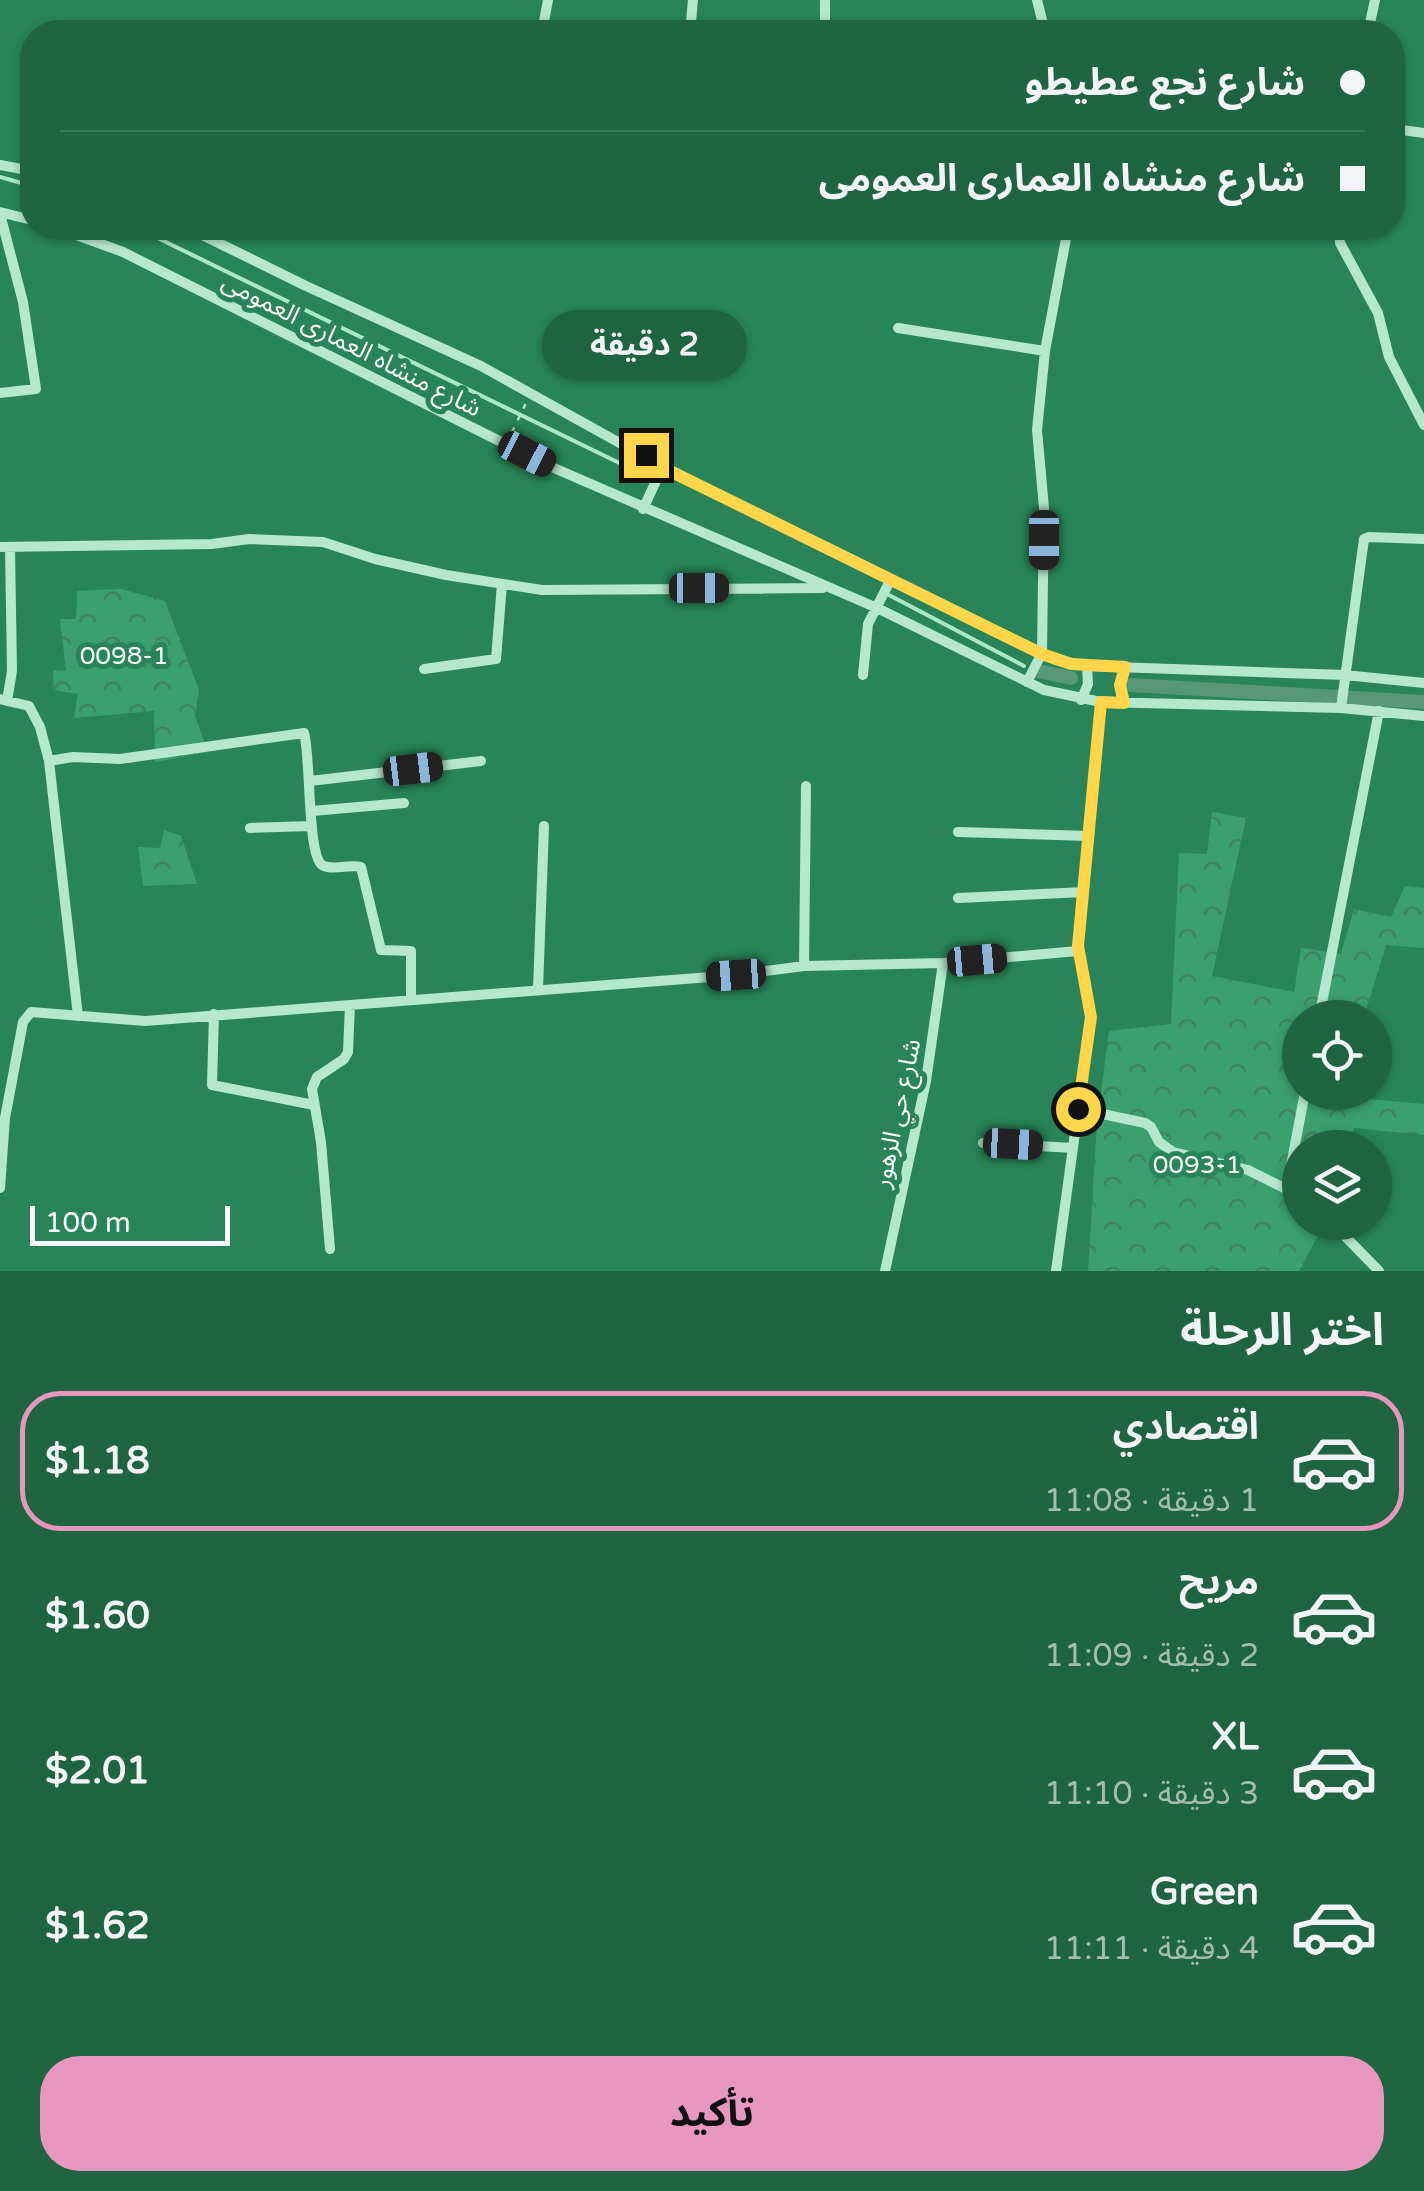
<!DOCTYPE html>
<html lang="ar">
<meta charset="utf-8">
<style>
body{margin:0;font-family:"Varela Round","Noto Sans Arabic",sans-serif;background:#276a4a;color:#f1f3f6;direction:rtl;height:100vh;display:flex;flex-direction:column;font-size:38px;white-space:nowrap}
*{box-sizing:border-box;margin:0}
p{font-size:32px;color:#a1bdb2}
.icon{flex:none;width:55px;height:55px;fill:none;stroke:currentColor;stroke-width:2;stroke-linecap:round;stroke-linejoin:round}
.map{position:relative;height:1271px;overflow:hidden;direction:ltr}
.side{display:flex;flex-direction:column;background:#1f6443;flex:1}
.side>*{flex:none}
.hud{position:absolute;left:20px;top:20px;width:1385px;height:220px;border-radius:40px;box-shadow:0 2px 8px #0004;direction:rtl;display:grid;align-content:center;height:220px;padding:0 40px;background:#1f6443}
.buttons{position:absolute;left:1282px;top:1000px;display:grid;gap:20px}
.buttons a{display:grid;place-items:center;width:110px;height:110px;border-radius:50%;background:#1f6443;box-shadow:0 2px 8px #0004;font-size:50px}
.scale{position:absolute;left:30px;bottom:25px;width:200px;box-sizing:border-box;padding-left:10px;border:5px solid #fff;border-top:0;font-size:28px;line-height:35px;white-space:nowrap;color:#fff;-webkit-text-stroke:8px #298559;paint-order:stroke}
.end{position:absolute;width:45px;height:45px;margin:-22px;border:12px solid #ffd54a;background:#111;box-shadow:0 0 0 5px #111}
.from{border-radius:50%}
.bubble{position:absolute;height:70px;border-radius:35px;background:#1f6443;box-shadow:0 2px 8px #0004;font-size:32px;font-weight:700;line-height:70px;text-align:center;direction:rtl}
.car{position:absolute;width:30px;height:60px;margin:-30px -15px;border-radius:12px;box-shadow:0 0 8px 2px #0007;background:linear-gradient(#222 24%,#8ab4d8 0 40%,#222 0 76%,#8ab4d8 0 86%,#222 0)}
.hud b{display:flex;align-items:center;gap:35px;height:95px;font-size:38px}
.hud b+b{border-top:2px solid #3c785c}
.hud i{width:25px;height:25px;background:#f1f3f6}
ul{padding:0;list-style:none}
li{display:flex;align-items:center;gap:30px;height:140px;margin:0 20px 15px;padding:0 20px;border:5px solid transparent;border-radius:40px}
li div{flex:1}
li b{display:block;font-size:38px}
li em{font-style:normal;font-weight:700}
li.selected{border-color:#e797bd}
li>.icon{width:90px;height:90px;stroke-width:1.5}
h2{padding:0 40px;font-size:45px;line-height:120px}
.button{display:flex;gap:20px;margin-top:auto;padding:20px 40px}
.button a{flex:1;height:115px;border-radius:40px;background:#e797bd;color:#111;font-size:40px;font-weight:700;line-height:115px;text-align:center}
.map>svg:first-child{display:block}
.forest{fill:url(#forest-crowns)}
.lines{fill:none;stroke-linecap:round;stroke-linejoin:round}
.stream{stroke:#a9e7c8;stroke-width:4}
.canal{stroke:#589779;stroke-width:14}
.path{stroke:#b4e7ce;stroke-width:2.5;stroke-dasharray:5 8;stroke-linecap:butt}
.minor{stroke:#b4e7ce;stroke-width:10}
.route{stroke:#ffd54a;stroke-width:12}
.labels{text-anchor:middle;stroke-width:10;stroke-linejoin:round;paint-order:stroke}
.street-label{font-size:25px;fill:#fff;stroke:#298559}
.park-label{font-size:25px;fill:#fbfefd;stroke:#298559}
</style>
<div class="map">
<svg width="1424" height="1271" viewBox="0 0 1424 1271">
<defs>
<pattern id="forest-crowns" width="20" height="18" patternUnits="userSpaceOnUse" patternTransform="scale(2.5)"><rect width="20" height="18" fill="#3ba06e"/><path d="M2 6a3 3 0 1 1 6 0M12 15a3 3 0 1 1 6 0" fill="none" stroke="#418362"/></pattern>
</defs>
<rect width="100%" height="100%" fill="#298559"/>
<path class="forest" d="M121 589 165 601 199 690 195 716 208 752 155 762 154 711 74 718 78 694 54 690 53 670 66 671 60 619H76L77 591Z
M1212 812 1246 818 1212 976 1294 992 1301 948 1341 954 1354 909 1391 917 1405 886 1424 888V948L1386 945 1364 1017 1300 1018V1092L1355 1093V1098L1424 1104V1135L1354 1128 1348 1147 1300 1148V1222L1325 1223 1299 1271H1088L1097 1123 1109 1031 1171 1024 1179 853 1207 854Z
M164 830 181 836 197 884 143 886 138 847 160 848Z"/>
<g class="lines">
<path class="stream" d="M0 177 32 186
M137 228 642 474
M889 595 1024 666"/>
<path class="canal" d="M1038 671 1071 678
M1131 685 1424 702"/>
<path class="path" d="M512 432 526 403"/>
<path class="minor" d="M825 0V32
M1037 0 1045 32
M542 32 548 0
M690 32 693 0
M1368 32 1375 0
M1392 123 1402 130 1424 133
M0 165 32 171
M0 212 32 220
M0 214 23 302 36 389 0 393
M57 228 123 252 547 465 877 608 1044 690 1101 702 1341 708 1424 716
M188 228 306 286 481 366 672 472 1056 660 1087 666 1345 675 1424 683
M1339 228 1340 243 1378 313 1389 357 1424 425
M898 328 1045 351
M643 509 663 466
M0 547 212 544 249 539 323 542 375 559 446 575 542 590 823 588
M424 669 496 659 502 584
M863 675 868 624 891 579
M1027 682 1042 653 1044 508 1037 430 1045 351 1068 228
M0 699 29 706 40 727 49 761 78 1016
M1081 700 1088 684 1087 666
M7 701 12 671 10 548
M1124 703 1120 685 1125 667
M1341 708 1364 539 1369 537 1424 539
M49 761 73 757 120 759 304 733C311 756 307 854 322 865 331 871 351 864 361 867L381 950 411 951V998
M310 781 481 761
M312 811 404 803
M250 828 312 826
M958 832 1089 836
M958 898 1084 892
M804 966 806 786
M538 989 544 826
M214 1014 212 1085 314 1105
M1319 1018 1379 711
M1079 1109 1145 1123 1151 1127 1159 1142 1173 1152 1248 1170 1300 1196
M983 1143 1073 1148
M1287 1187 1305 1092
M0 1188 5 1118 23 1022 31 1012 145 1021 736 975 804 966 943 963 1078 951
M1331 1222 1379 1271
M330 1249 321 1142 312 1089 317 1077 344 1059 348 1052 350 1005
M885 1271 926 1081 943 963
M1056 1271 1091 1017 1078 946 1101 702"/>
</g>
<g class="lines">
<path class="route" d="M646 455 672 472 1042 654 1071 664 1125 667 1120 685 1124 703 1101 702 1078 946 1091 1017 1078 1109"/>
</g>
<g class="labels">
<g class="street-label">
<text transform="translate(352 344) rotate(27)" y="9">شارع منشاه العمارى العمومى</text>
<text transform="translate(896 1113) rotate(-78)" y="9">شارع حي الزهور</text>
</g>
<g class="park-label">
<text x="124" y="664">0098-1</text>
<text x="1197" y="1173">0093-1</text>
</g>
</g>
</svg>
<div class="buttons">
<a><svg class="icon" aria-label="locate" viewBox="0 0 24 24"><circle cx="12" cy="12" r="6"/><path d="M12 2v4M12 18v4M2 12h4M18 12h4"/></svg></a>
<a><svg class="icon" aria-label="layers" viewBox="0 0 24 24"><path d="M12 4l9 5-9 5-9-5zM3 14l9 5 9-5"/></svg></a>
</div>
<div class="scale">100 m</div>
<i class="end from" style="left:1078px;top:1109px"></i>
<i class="end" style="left:646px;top:455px"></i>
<div class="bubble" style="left:542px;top:310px;width:205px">2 دقيقة</div>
<i class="car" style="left:527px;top:454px;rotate:117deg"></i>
<i class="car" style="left:1044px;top:540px;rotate:180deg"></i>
<i class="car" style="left:699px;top:588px;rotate:90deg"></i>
<i class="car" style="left:413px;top:769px;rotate:83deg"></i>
<i class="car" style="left:977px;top:960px;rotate:85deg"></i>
<i class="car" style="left:736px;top:975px;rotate:266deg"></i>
<i class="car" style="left:1013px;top:1144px;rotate:93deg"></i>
<div class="hud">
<b><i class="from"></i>شارع نجع عطيطو</b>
<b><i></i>شارع منشاه العمارى العمومى</b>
</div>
</div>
<section class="side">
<h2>اختر الرحلة</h2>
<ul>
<li class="selected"><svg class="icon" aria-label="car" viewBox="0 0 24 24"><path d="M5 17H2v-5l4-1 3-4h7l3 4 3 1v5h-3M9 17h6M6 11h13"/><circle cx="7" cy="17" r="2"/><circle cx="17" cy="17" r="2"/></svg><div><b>اقتصادي</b><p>1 دقيقة · 11:08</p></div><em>$1.18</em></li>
<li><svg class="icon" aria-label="car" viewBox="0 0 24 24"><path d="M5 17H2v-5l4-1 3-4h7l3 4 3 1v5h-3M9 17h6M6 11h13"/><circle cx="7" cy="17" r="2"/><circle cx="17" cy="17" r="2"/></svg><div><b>مريح</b><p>2 دقيقة · 11:09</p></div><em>$1.60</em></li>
<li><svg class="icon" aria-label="car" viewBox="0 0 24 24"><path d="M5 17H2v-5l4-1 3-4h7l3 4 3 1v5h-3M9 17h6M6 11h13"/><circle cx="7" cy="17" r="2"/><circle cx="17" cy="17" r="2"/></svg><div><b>XL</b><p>3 دقيقة · 11:10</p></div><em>$2.01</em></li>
<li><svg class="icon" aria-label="car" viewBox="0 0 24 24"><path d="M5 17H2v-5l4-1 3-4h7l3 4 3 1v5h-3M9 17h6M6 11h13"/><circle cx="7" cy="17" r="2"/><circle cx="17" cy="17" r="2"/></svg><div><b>Green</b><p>4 دقيقة · 11:11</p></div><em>$1.62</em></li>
</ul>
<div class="button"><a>تأكيد</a></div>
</section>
